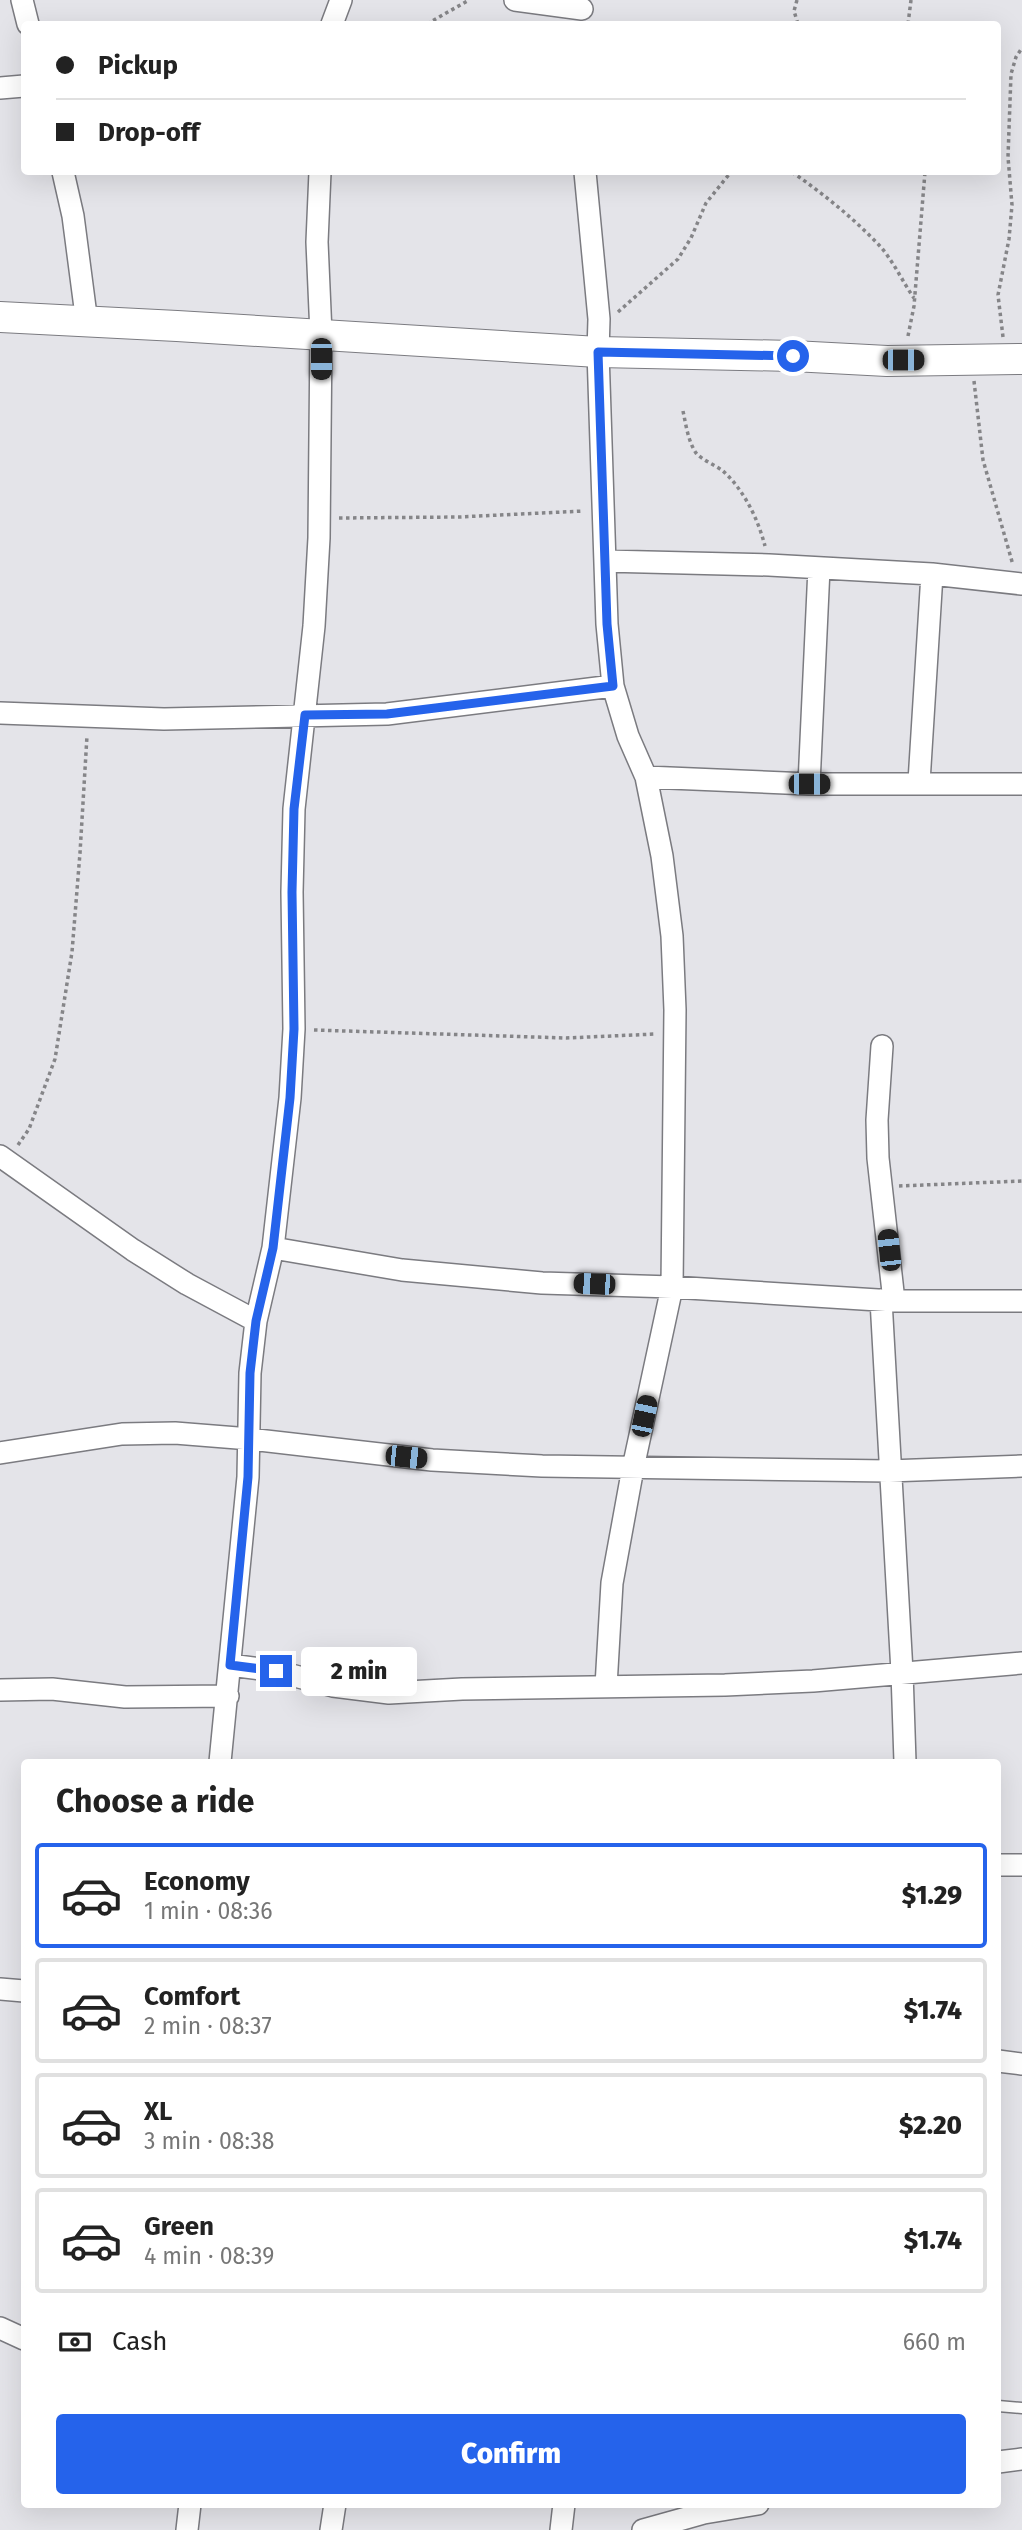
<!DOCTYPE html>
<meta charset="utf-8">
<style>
body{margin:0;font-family:"Fira Sans",sans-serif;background:#f6f6f6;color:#222;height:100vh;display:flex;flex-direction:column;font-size:26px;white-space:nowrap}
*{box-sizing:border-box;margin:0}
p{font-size:23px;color:#767676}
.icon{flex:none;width:38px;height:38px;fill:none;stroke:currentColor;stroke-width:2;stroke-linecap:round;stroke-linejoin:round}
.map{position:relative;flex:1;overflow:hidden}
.sheet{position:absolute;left:21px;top:1759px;width:980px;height:749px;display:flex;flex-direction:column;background:#fff;border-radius:7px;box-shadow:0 7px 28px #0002}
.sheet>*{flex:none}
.top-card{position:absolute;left:21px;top:21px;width:980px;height:154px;border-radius:7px;box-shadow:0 7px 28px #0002;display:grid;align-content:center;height:154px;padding:0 35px;background:#fff}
.end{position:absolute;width:32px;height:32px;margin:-16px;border:9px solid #2563eb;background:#fff;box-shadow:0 0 0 4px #fff}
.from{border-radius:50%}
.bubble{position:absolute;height:49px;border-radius:7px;background:#fff;box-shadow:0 7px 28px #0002;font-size:23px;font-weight:800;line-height:49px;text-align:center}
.car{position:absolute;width:21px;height:42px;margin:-21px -10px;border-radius:9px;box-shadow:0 0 5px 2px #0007;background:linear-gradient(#222 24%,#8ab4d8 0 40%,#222 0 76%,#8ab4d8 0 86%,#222 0)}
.top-card b{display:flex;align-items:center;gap:24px;height:66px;font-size:26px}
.top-card b+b{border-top:2px solid #e0e0e0}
.top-card i{width:18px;height:18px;background:#222}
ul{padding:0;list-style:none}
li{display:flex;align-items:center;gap:21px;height:105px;margin:0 14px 10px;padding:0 21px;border:4px solid #e0e0e0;border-radius:7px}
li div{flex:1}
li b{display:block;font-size:26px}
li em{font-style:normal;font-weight:800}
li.active{border-color:#2563eb}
li>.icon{width:63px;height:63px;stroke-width:1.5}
h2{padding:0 35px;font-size:32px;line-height:84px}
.pay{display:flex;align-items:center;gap:18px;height:77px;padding:0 35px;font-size:26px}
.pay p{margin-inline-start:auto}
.action{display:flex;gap:14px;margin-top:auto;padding:14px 35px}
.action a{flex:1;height:80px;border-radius:7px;background:#2563eb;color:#fff;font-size:28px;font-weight:800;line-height:80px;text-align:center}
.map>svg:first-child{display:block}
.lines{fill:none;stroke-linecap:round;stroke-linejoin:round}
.lane-casing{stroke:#7b7b80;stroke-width:13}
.street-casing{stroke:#7b7b80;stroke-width:24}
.secondary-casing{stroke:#7b7b80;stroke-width:32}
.path{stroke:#858588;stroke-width:3.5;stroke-dasharray:3.5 3.5;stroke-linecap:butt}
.lane{stroke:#fff;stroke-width:10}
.street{stroke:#fff;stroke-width:21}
.secondary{stroke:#fff;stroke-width:30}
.route{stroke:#2563eb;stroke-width:9}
</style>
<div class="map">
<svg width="1022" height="2530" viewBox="0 0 1022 2530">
<rect width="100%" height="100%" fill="#e4e4e9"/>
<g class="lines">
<g class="lane-casing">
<path id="lane" d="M998 2406 1022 2408"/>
</g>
<g class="street-casing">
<path id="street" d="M22 0 28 24
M515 0 582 9
M332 24 341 0
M0 88 24 86
M63 172 73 216 87 323
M585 172 599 319 598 352 607 624 613 686 628 736 646 777 662 856 672 936 675 1010 672 1287 633 1468 612 1583 606 1686
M605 561 769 565 932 574 1022 584
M0 713 164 719 387 714 613 686
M646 777 809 784H1022
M919 782 932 574
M809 784 819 568
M882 1046 877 1120 878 1158 894 1301
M0 1156 133 1250 187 1284 256 1321
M273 1248 402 1270 542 1283 672 1287 894 1301H1022
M881 1300 902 1672 905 1762
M0 1453 122 1434 175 1433 250 1439 432 1460 542 1466 889 1471 1022 1466
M230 1665 276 1671 333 1686 389 1693 462 1689 725 1685 813 1681 1022 1663
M0 1690 52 1689 125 1697 228 1696
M220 1762 248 1477 250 1373 256 1321 273 1248 290 1098 294 1029 292 892 294 809 314 626 319 538 321 334 317 242 320 172
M998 1865H1022
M0 1989 24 1991
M998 2061 1022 2064
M0 2328 24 2339
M998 2462 1022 2459
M187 2530 190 2504
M331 2530 335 2504
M561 2530 564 2504
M643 2530 704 2513 758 2504"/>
</g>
<g class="secondary-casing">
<path id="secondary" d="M0 317 177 326 598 352 793 356 887 361 1022 359"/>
</g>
<path class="path" d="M797 0 794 11 798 24
M427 24 469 0
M908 24 911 0
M792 172C822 193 851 216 877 243 892 258 902 281 914 298
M618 312 678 259 691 238 706 203 731 172
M908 336 914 306 925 172
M1003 337 998 295 1009 239 1012 205 1008 157 1011 74 1016 57 1022 48
M974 381 983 460 1013 565
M683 411C686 425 688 441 696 453 702 460 715 465 723 471 744 490 758 519 765 546
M339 518 459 517 583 511
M314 1030 566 1038 656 1034
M18 1145 29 1129 55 1059 72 952 80 853 87 736
M899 1186 1022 1181"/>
<use href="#lane" class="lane"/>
<use href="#street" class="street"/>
<use href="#secondary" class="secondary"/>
</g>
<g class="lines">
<path class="route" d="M276 1671 230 1665 248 1477 250 1373 256 1321 273 1248 290 1098 294 1029 292 892 294 809 305 715 387 714 613 686 607 624 598 352 793 356"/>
</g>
</svg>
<i class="end from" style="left:793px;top:356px"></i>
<i class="end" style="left:276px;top:1671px"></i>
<div class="bubble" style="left:301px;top:1647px;width:116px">2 min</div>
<i class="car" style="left:321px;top:359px;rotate:180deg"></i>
<i class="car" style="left:903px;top:360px;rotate:90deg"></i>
<i class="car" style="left:809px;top:784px;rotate:90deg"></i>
<i class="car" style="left:889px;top:1250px;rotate:354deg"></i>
<i class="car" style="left:594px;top:1284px;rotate:272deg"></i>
<i class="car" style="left:644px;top:1416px;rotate:12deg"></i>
<i class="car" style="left:406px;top:1457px;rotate:96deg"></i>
<div class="top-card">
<b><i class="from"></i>Pickup</b>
<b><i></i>Drop-off</b>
</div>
<section class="sheet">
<h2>Choose a ride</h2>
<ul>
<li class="active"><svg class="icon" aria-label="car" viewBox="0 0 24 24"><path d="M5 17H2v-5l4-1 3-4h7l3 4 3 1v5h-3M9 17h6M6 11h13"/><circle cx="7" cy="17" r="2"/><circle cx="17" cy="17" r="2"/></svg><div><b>Economy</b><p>1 min · 08:36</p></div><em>$1.29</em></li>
<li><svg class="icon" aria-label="car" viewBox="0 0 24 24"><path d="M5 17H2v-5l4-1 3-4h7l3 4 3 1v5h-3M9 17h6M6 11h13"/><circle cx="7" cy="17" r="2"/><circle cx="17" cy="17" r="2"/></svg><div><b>Comfort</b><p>2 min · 08:37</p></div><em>$1.74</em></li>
<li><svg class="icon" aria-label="car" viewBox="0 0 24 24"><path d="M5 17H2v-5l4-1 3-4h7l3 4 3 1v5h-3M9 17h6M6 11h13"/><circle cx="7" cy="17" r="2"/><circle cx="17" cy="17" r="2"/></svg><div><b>XL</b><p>3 min · 08:38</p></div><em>$2.20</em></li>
<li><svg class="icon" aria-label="car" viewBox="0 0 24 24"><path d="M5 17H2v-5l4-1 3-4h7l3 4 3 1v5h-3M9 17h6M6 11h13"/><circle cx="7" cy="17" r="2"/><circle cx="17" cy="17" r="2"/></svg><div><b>Green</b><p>4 min · 08:39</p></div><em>$1.74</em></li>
</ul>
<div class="pay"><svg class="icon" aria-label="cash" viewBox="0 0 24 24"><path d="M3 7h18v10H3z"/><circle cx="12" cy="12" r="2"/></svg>Cash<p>660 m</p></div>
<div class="action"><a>Confirm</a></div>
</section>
</div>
